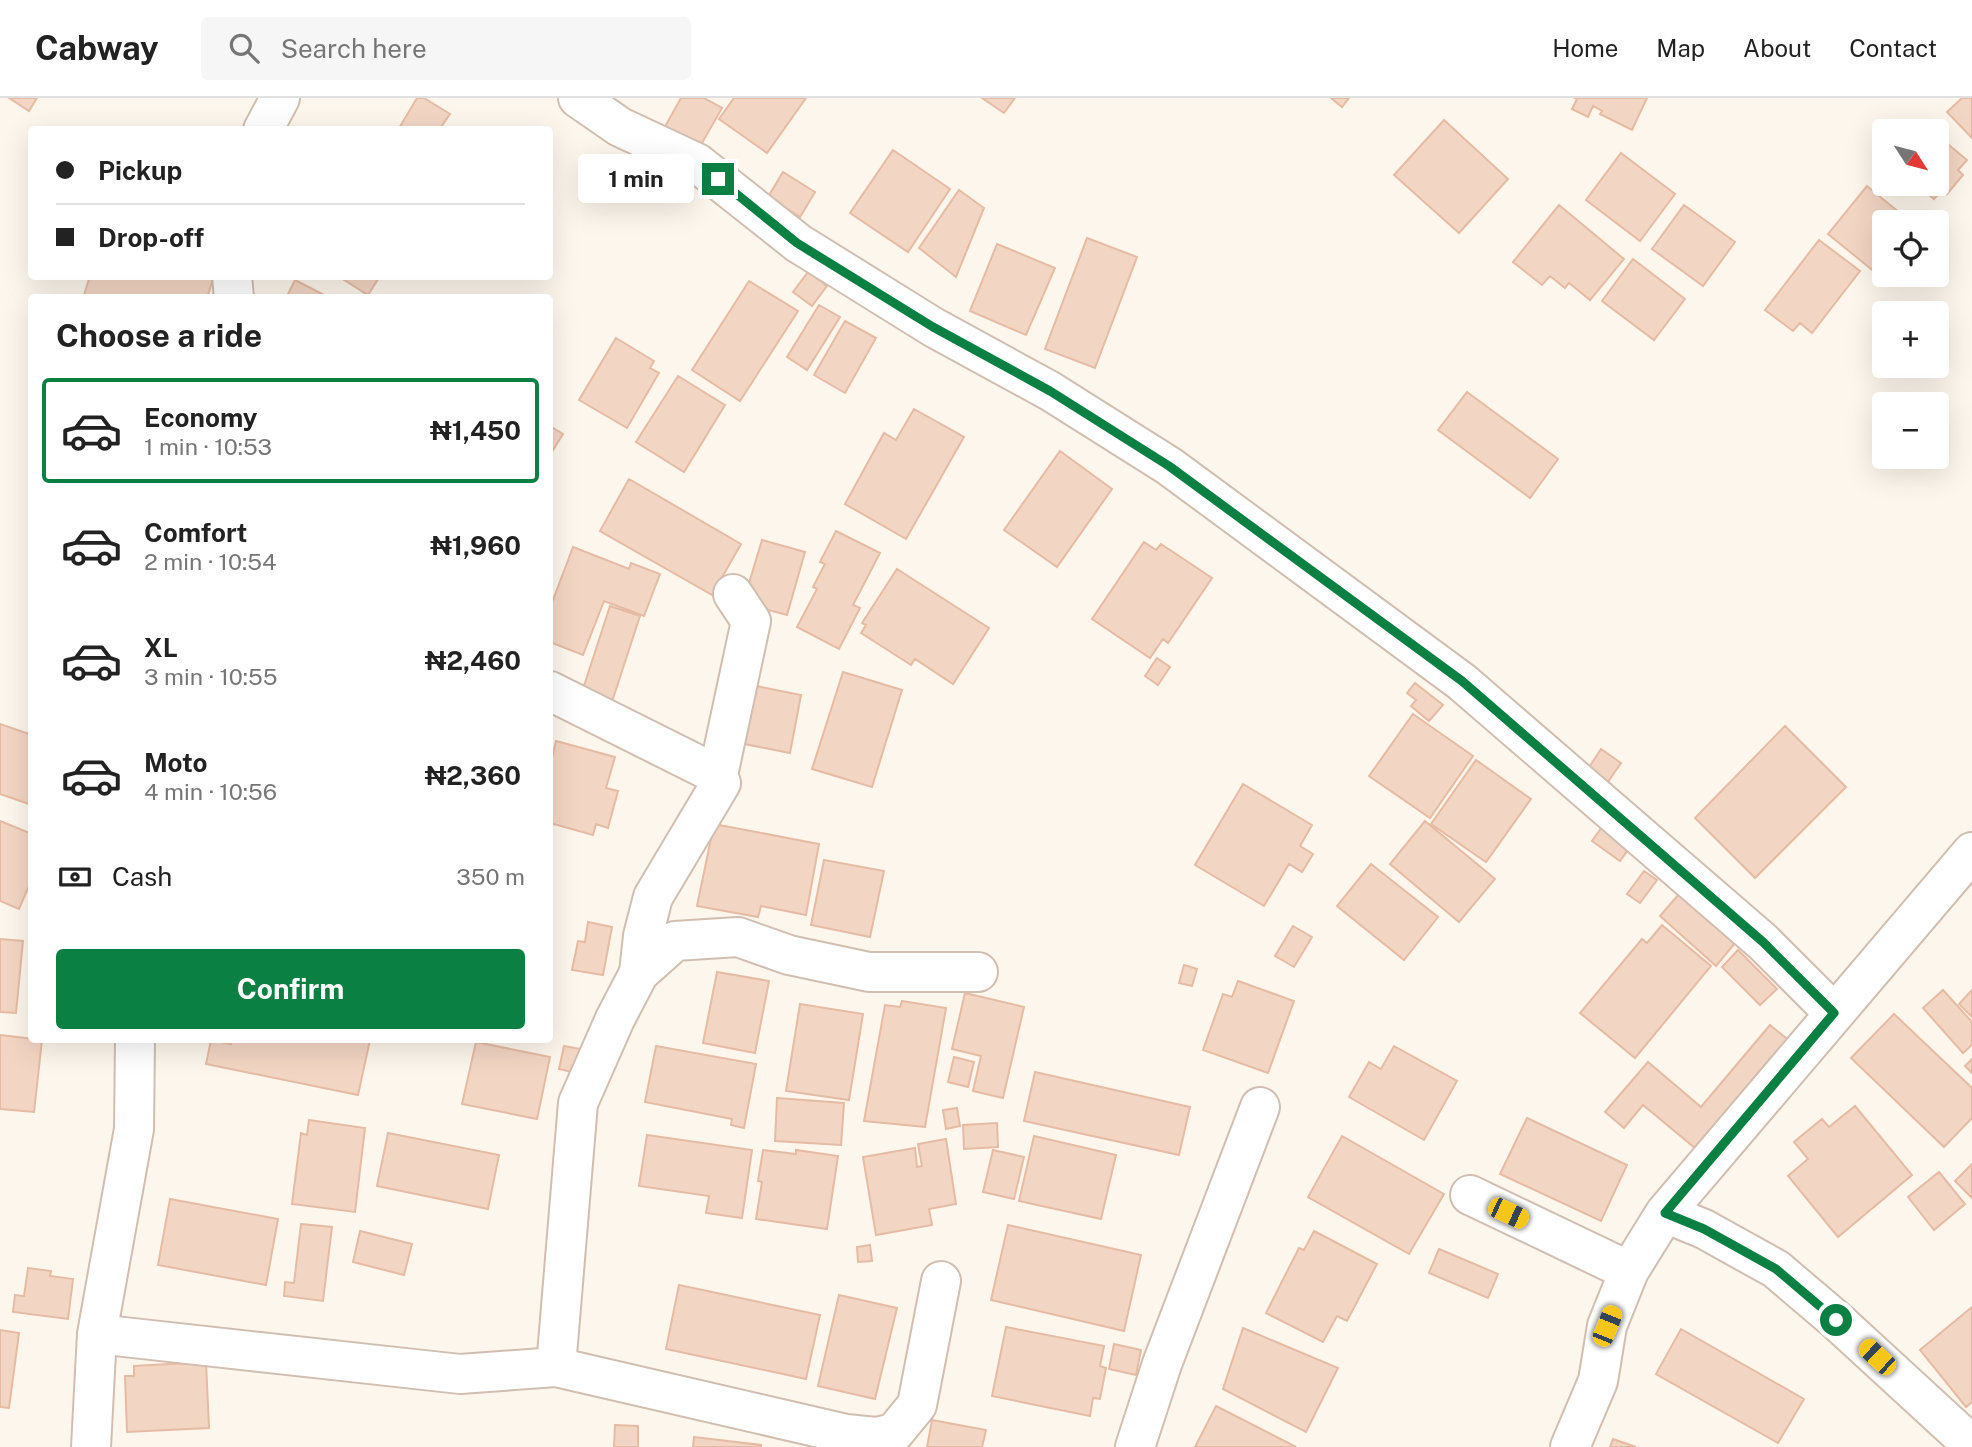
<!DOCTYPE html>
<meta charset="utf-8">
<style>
body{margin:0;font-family:"Public Sans",sans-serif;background:#f6f6f6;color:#222;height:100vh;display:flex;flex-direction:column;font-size:26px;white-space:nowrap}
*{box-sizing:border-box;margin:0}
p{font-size:23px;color:#767676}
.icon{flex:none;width:38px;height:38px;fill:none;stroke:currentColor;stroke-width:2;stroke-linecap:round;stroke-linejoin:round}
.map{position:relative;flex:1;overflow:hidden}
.sheet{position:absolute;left:28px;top:196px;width:525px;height:749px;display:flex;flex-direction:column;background:#fff;border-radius:7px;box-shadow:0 7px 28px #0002}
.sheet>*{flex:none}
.guide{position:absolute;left:28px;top:28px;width:525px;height:154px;border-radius:7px;box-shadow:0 7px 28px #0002;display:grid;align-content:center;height:154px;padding:0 28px;background:#fff}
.needle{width:46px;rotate:126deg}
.controls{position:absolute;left:1872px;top:21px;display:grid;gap:14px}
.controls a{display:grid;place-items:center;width:77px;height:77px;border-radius:7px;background:#fff;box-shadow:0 7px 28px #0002;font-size:35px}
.end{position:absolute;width:32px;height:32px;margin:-16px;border:9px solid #0b8043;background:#fff;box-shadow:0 0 0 4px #fff}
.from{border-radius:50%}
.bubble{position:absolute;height:49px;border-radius:7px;background:#fff;box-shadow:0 7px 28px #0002;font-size:23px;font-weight:700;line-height:49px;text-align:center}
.car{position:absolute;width:21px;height:42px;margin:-21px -10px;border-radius:9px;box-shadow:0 0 5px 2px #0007;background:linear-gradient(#f5c518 24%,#345 0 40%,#f5c518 0 76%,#345 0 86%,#f5c518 0)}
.guide b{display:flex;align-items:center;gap:24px;height:66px;font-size:26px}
.guide b+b{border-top:2px solid #e0e0e0}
.guide i{width:18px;height:18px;background:#222}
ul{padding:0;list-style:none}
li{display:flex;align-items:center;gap:21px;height:105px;margin:0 14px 10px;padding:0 14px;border:4px solid transparent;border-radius:7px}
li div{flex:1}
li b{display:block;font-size:26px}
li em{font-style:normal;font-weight:700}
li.active{border-color:#0b8043}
li>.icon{width:63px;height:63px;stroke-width:1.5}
h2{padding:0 28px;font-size:32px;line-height:84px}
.pay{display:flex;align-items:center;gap:18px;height:77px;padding:0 28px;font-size:26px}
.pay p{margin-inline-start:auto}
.cta{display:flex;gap:14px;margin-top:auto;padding:14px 28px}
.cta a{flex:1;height:80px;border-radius:7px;background:#0b8043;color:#fff;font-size:28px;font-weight:700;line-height:80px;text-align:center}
header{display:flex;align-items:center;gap:42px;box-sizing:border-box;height:98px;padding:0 35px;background:#fff;border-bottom:2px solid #e0e0e0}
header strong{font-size:33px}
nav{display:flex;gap:38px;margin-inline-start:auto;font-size:24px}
.search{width:490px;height:63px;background:#f6f6f6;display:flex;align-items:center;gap:18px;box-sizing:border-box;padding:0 24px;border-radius:7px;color:#767676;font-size:26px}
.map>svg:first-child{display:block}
.building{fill:#f3d5c3;stroke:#e6bba3;stroke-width:2}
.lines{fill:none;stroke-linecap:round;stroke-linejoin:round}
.minor-casing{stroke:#d1beb0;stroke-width:42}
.minor{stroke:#fff;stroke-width:38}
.route{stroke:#0b8043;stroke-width:9}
</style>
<header>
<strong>Cabway</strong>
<div class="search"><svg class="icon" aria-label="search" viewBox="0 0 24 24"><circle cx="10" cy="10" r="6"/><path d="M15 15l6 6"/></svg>Search here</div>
<nav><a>Home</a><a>Map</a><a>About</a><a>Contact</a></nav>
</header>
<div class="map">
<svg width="1972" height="1349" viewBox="0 0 1972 1349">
<rect width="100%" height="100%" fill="#fdf6ec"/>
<path class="building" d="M9 0H37L29 13Z
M417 0H424L450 16 439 32H398Z
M681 0H704L722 10 697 54 662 34Z
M734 0H806L767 55 719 21Z
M982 0H1015L1004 15Z
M1331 0H1349L1342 9Z
M1574 0H1647L1632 32 1600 16 1602 13 1593 8 1588 19 1572 11 1577 1Z
M1962 0H1972V40L1947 14Z
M1444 22 1508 81 1459 135 1394 77Z
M1925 27 1933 33H1919Z
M1937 37 1967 62 1958 72 1963 77 1947 96 1942 92 1934 101 1916 86H1937Z
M893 52 950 91 908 154 850 115Z
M1621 55 1675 96 1640 143 1586 102Z
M783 74 815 94 800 119 768 99Z
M1867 88 1911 124H1885V164L1876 175 1828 136Z
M959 92 984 110 956 179 919 150Z
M1559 107 1624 161 1590 202 1569 185 1565 190 1550 178 1542 187 1513 164Z
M1684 107 1735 144 1703 188 1652 151Z
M1087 140 1137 159 1095 270 1045 251Z
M1819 142 1860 173 1812 235 1800 225 1793 233 1765 212Z
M997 146 1055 170 1026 237 970 213Z
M1633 161 1685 201 1654 242 1602 203Z
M808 174 827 188 812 208 793 194Z
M90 178H214L207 200H83Z
M338 178H380L368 197Z
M295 182 330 200H286Z
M749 183 798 213 740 303 692 272Z
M819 207 840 219 807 272 787 259Z
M845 223 876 240 845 295 814 277Z
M616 240 654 263 650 270 659 275 627 330 579 302Z
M678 278 725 307 684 374 636 344Z
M1467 294 1558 361 1530 400 1438 332Z
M914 311 964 339 906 441 845 406 884 335 896 342Z
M550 328 563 336 550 357Z
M1060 353 1112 391 1057 469 1004 432Z
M629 381 741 446 712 497 600 433Z
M836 433 880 455 853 507 860 510 839 551 797 529 817 491 813 489 825 466 820 464Z
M762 442 805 454 787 517 743 505Z
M1144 444 1156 452 1161 446 1212 480 1168 545 1163 541 1150 560 1092 521Z
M573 449 629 471 631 465 660 476 644 518 604 503 583 557 550 544V510Z
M897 471 989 530 953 586 915 561 911 567 861 535 866 527 862 525Z
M610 508 640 518 609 613 579 603Z
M1157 560 1170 569 1158 587 1145 578Z
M843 574 902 592 872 689 812 671Z
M1415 585 1443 607 1429 623 1411 608 1416 602 1407 595Z
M746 586 801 597 790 655 734 644Z
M1413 616 1473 658 1430 720 1369 678Z
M0 626 32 637V707L0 696Z
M1785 628 1846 689 1755 780 1695 720Z
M556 643 615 659 606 690 618 693 608 730 596 726 593 737 550 725V668Z
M1601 651 1621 665 1605 688 1586 674Z
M1476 662 1531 701 1486 764 1431 726Z
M1243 686 1312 727 1300 748 1313 756 1302 774 1289 766 1264 808 1195 767Z
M0 723 32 736V781L19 811 0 803Z
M1425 723 1495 781 1459 824 1390 766Z
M714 726 819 746 806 817 761 808 758 819 697 808Z
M1602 729 1630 749 1620 763 1592 743Z
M824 762 884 773 870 839 811 827Z
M1371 766 1438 819 1404 862 1337 808Z
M1644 773 1657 782 1640 805 1627 796Z
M1679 796 1735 845 1716 868 1660 818Z
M588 824 612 829 603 877 572 872 578 843 585 844Z
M1662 827 1711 868 1635 960 1580 915 1642 841 1647 845Z
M1293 828 1312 839 1294 869 1275 858Z
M0 841 23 843 16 915 0 914Z
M1738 852 1777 891 1760 907 1722 869Z
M1184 867 1197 871 1192 888 1179 885Z
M717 874 769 883 755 955 703 945Z
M1238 883 1294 903 1268 975 1203 952 1223 896 1232 899Z
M1943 892 1972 924V947L1963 955 1923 910Z
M1972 892V919L1959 906Z
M965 895 1024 909 1003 1000 973 993 981 958 952 951Z
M902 903 946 910 925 1029 864 1023 885 907 900 909Z
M800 906 863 916 849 1002 786 993Z
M1894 916 1972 990V1020L1944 1049 1851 960Z
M1770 927 1792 945 1701 1055 1643 1007 1624 1030 1605 1014 1648 964 1701 1009Z
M0 937 42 942 34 1014 0 1011Z
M211 942 231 946 232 942H370L358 997 206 966Z
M476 944 550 959 537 1021 462 1006Z
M564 948 586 952 581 976 559 971Z
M656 948 756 966 744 1030 731 1027 732 1021 645 1004Z
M1394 948 1457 983 1424 1042 1349 999 1369 964 1381 971Z
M954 959 974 964 968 989 948 984Z
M1972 961V975L1965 968Z
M1035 974 1190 1009 1179 1057 1024 1023Z
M777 1000 844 1005 841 1047 775 1043Z
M1855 1008 1912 1077 1838 1139 1788 1078 1808 1061 1794 1044 1822 1021 1829 1029Z
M957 1010 960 1028 946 1031 943 1012Z
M1527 1020 1627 1067 1601 1123 1500 1076Z
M309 1022 365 1030 355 1114 292 1106 301 1035 307 1037Z
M997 1025 998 1049 964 1051 963 1027Z
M388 1035 499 1057 488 1111 377 1088Z
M647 1037 752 1052 742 1120 706 1115 709 1098 639 1088Z
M1034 1038 1116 1057 1101 1121 1019 1103Z
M1342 1038 1444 1096 1409 1156 1308 1099Z
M946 1041 956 1106 929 1111 932 1127 876 1137 863 1059 915 1050 917 1069 922 1068 918 1046Z
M763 1052 796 1056V1052L838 1058 827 1131 756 1121 762 1084 758 1083Z
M993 1052 1024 1059 1014 1101 983 1094Z
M1972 1066V1100L1955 1083Z
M1939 1074 1965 1106 1934 1132 1908 1099Z
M170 1101 278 1121 266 1187 158 1167Z
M301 1126 332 1129 323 1203 284 1198 285 1184 294 1185Z
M1008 1127 1141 1157 1124 1233 991 1202Z
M360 1133 412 1146 404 1177 353 1164Z
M1314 1133 1377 1166 1347 1223 1337 1218 1323 1244 1266 1215 1299 1150 1304 1152Z
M870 1147 872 1163 858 1164 857 1149Z
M1439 1151 1498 1176 1488 1200 1429 1175Z
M28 1170 51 1173 50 1178 73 1181 68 1221 13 1214 15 1197 24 1198Z
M679 1187 820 1217 806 1281 666 1251Z
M839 1197 897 1210 875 1301 818 1288Z
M1972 1209V1304L1966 1309 1920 1252Z
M1006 1229 1104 1248 1100 1268 1106 1270 1100 1301 1093 1300 1090 1318 992 1298Z
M1243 1230 1338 1270 1306 1334 1223 1291Z
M1681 1231 1804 1301 1778 1345 1656 1276Z
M0 1232 19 1235 9 1310 0 1309Z
M1114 1246 1141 1252 1136 1277 1109 1271Z
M206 1264 209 1330 127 1334 125 1278H134V1268Z
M1216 1308 1296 1349H1195Z
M932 1322 986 1332 982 1349H927Z
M615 1327 638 1328V1349H614Z
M694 1339 761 1347V1349H693Z
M1613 1341 1636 1349H1610Z"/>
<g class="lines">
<g class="minor-casing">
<path id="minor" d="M578 0 620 29 697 65 798 145 933 229 1050 293 1169 368 1462 584 1763 844 1834 915
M263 32 280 0
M232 178 234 200
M550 593 718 677
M639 875 643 838 653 799 721 685 718 677 751 523 733 496
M1470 1097 1629 1173
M1665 1115 1704 1131 1776 1171 1836 1222 1959 1335 1970 1349
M97 1236 460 1276 556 1269 846 1336 876 1339 894 1335 917 1307 941 1183
M556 1269 578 1005 615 921 639 875 675 843 738 839 789 857 869 874H978
M91 1349 97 1236 134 1031 135 942
M1135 1349 1162 1266 1260 1009
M1570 1349 1598 1283 1607 1228 1629 1173 1665 1115 1972 754"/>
</g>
<use href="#minor" class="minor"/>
</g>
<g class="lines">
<path class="route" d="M718 81 797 145 933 229 1050 293 1169 368 1462 583 1763 844 1834 915 1665 1115 1704 1131 1776 1171 1836 1222"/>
</g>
</svg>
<div class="controls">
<a><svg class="needle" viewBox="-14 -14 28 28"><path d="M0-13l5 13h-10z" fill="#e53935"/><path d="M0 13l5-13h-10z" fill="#767676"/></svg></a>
<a><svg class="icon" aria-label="locate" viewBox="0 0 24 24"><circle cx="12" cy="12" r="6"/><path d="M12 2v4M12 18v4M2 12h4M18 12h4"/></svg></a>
<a>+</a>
<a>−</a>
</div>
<i class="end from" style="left:1836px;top:1222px"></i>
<i class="end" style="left:718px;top:81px"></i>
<div class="bubble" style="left:578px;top:56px;width:116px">1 min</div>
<i class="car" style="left:1508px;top:1115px;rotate:115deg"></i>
<i class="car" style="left:1607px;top:1228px;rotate:22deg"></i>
<i class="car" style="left:1877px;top:1259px;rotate:313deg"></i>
<div class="guide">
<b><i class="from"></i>Pickup</b>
<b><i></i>Drop-off</b>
</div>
<section class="sheet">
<h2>Choose a ride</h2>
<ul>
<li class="active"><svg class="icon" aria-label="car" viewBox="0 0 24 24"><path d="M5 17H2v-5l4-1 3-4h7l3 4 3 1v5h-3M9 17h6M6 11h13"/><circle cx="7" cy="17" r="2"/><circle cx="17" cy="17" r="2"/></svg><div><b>Economy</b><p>1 min · 10:53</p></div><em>₦1,450</em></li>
<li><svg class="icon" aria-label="car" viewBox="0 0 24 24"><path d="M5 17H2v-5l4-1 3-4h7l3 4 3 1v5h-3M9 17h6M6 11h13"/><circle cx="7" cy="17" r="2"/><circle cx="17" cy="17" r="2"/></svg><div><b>Comfort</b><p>2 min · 10:54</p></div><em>₦1,960</em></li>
<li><svg class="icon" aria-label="car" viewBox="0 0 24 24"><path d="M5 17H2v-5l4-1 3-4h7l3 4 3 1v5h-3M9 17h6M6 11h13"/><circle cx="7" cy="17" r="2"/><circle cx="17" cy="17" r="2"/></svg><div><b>XL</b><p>3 min · 10:55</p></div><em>₦2,460</em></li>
<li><svg class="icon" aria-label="car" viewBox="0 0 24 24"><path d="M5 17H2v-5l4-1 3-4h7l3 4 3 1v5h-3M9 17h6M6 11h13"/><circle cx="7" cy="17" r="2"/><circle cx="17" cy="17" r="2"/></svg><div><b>Moto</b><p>4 min · 10:56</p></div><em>₦2,360</em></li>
</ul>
<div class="pay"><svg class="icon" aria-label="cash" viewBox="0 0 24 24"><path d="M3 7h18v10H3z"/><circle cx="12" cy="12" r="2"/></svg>Cash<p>350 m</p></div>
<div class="cta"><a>Confirm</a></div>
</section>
</div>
